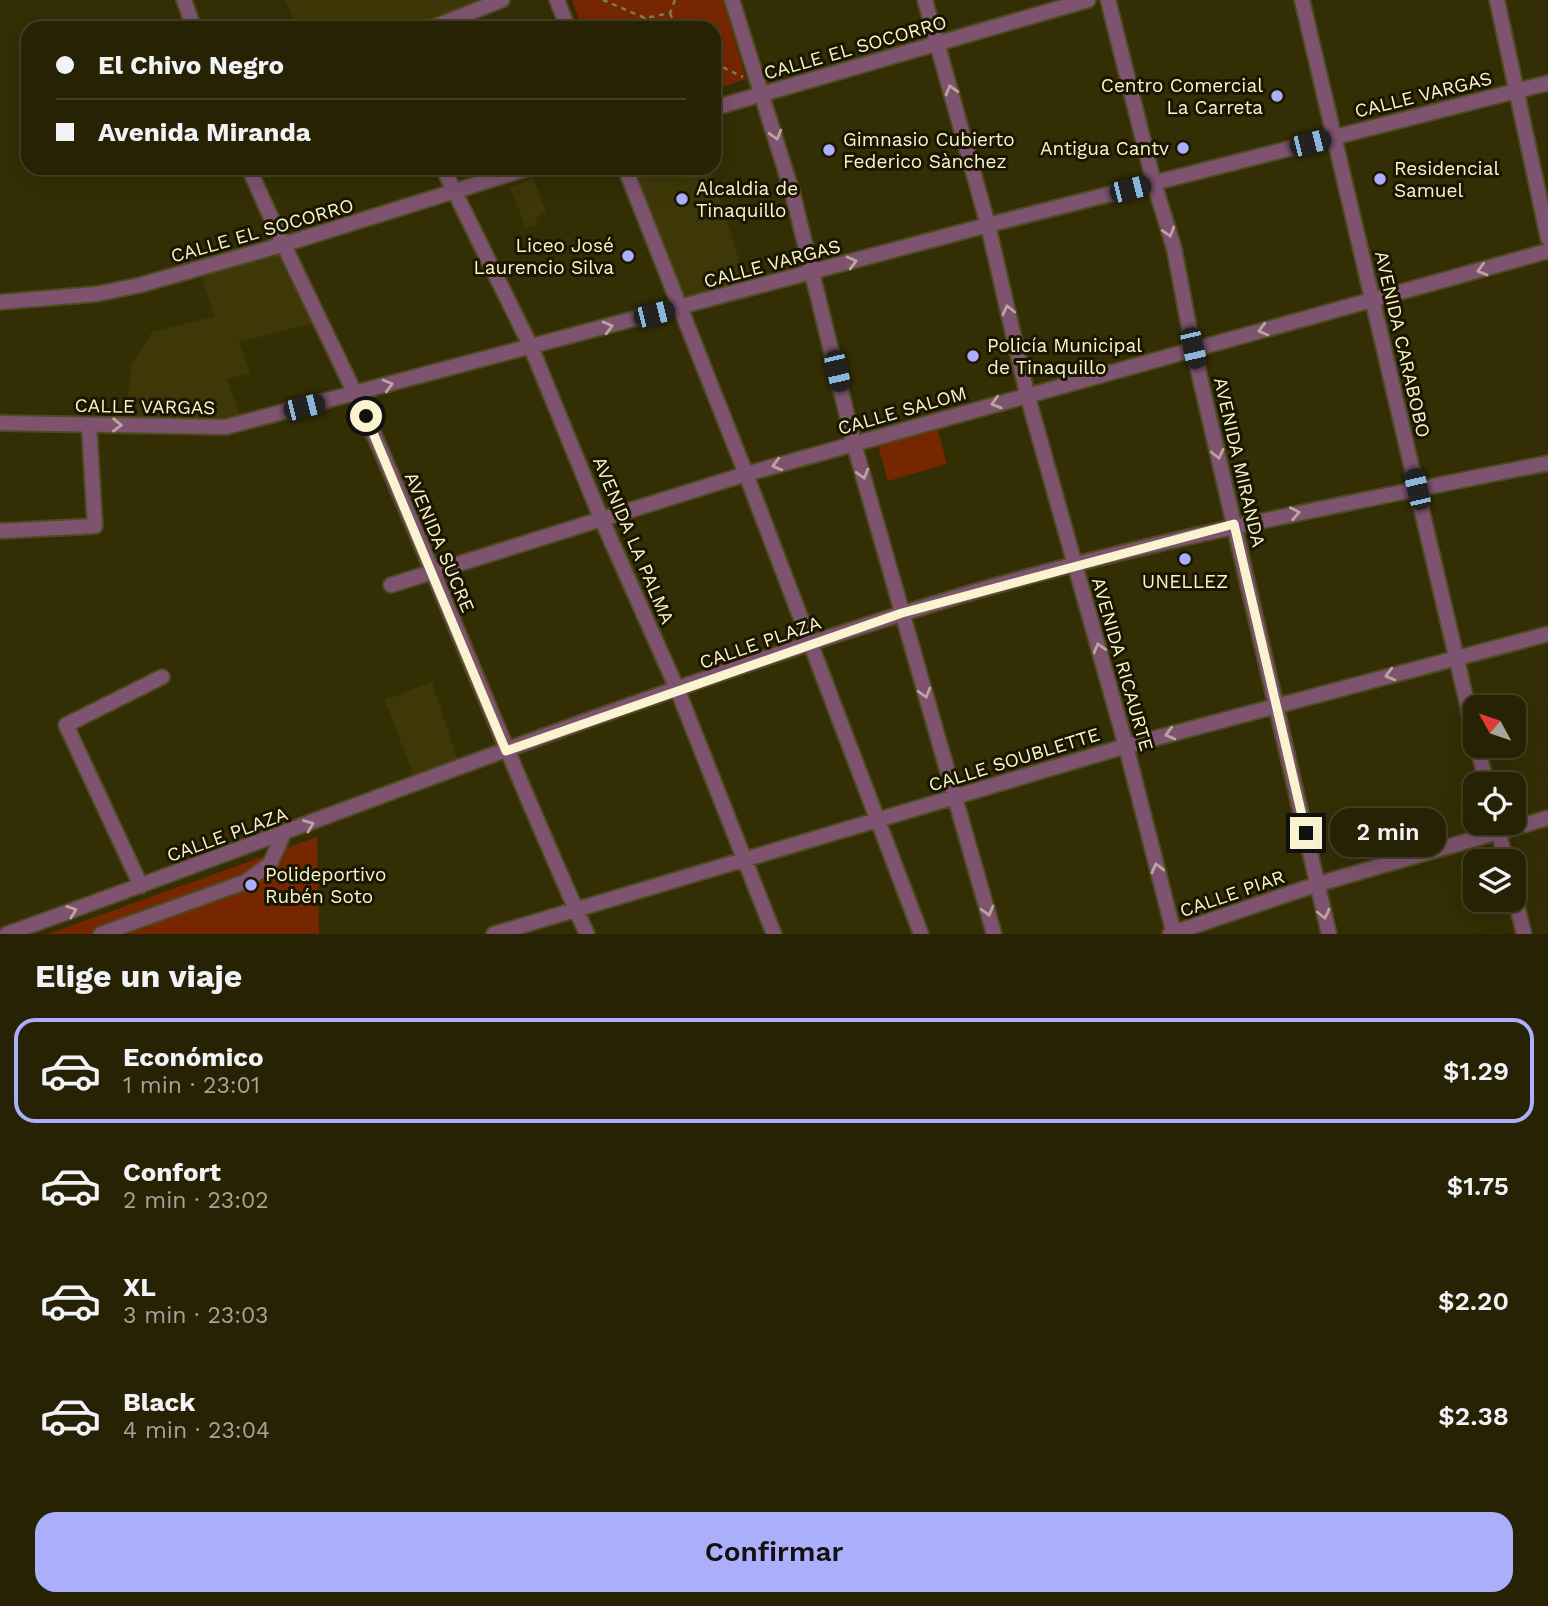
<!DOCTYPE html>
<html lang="es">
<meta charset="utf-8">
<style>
body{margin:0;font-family:"Work Sans",sans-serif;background:#2f2a0e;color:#f1f3f6;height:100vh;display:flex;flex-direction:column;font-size:26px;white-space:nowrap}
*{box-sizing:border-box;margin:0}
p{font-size:23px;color:#a4a49a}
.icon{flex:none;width:38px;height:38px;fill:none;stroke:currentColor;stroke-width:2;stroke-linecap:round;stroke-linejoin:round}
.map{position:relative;height:934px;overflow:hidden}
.side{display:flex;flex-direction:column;background:#272204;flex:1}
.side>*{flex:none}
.hud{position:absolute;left:21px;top:21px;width:700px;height:154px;border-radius:21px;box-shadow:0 7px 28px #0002,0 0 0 2px #433f26;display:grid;align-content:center;height:154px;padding:0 35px;background:#272204}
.needle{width:46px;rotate:310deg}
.buttons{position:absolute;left:1463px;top:695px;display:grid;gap:14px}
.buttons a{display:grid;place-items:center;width:63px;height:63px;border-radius:14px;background:#272204;box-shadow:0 7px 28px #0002,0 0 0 2px #433f26;font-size:35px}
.end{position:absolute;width:32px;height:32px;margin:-16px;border:9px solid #f9f4cf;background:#111;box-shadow:0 0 0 4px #111}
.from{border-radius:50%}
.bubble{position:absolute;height:49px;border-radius:21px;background:#272204;box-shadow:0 7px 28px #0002,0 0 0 2px #433f26;font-size:23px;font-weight:600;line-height:49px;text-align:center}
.car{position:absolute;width:21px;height:42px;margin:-21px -10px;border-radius:9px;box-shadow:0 0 5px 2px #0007;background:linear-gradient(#222 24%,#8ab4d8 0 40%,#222 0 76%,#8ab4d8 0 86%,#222 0)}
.hud b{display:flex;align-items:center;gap:24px;height:66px;font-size:26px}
.hud b+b{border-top:2px solid #433f26}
.hud i{width:18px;height:18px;background:#f1f3f6}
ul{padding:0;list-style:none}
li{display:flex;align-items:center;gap:21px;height:105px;margin:0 14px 10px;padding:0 21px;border:4px solid transparent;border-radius:21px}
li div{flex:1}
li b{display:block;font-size:26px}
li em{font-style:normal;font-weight:600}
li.active{border-color:#abaffb}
li>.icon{width:63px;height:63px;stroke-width:1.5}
h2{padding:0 35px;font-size:32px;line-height:84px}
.button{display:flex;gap:14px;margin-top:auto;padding:14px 35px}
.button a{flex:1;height:80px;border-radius:21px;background:#abaffb;color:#111;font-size:28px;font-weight:600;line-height:80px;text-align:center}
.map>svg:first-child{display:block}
.built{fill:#3e3808}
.green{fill:#772700}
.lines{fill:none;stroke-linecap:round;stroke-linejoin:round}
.minor-casing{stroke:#504a21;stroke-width:18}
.path{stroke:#817c54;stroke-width:2.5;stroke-dasharray:5 5;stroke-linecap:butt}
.minor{stroke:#7e536f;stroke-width:14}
.oneway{stroke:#bca49f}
.route{stroke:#f9f4cf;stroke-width:9}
.poi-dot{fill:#abaffb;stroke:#1a1600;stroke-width:2.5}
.labels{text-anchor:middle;stroke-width:6;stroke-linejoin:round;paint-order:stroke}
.street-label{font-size:19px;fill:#f9f4cf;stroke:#1a1600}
.poi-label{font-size:19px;fill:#f9f4cf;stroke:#1a1600;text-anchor:start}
</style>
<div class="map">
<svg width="1548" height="934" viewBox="0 0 1548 934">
<rect width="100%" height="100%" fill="#342e05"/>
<path class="built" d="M285 0H479L408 28H298Z
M632 168H710L746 282 682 299Z
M533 178 546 213 535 217 538 224 526 228 510 187Z
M279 254 313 323 239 342 250 373 227 379 240 417 129 418 127 400 132 364 152 332 215 316 201 276Z
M432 682 458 760 414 776 385 700Z"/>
<path class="green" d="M572 0H723L746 79 714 90V28H582Z
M937 428 947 464 888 481 878 445Z
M317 837 319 934H48Z"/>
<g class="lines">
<g class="minor-casing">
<path id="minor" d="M184 0 194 28
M557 0 568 28
M732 0 793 195 854 444 994 934
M925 0 988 225 1027 394 1126 746 1174 934
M1108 0 1154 183 1174 248 1193 348 1329 934
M1302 0 1475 737
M1497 0 1548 238
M431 28 502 0
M714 108 1088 0
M249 168C289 262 338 353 379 446 450 608 514 773 587 934
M443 168 531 347 601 518 678 691 774 934
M625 168 746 474 921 934
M0 302 97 294 140 285 282 245 529 168
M0 423 226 427 988 225 1548 83
M0 531 95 526 89 425
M391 585 746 474 1548 251
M1477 746 1487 784
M1496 822 1506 861
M141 886 66 725 162 677
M1514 894 1524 934
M7 934C305 827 599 709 901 614 1113 546 1330 507 1548 463
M101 934 245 882 270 864 283 835
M494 934 1126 746 1548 634
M1170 934 1318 884 1548 818"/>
</g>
<path class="path" d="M603 0 645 18 670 13 675 0
M670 13 676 28
M645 18 648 28
M714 63 743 77"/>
<use href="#minor" class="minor"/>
</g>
<defs><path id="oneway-chevron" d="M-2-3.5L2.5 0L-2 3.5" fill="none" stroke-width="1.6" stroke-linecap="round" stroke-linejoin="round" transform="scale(1.75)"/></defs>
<g class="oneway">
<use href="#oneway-chevron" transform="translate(951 90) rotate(-106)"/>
<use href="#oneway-chevron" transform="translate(776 135) rotate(74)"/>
<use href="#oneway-chevron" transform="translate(1169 232) rotate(73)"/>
<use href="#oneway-chevron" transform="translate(852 262) rotate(-15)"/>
<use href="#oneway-chevron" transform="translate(1482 270) rotate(164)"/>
<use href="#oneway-chevron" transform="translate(1008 310) rotate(-103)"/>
<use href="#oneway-chevron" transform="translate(608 327) rotate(-15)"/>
<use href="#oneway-chevron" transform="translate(1263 330) rotate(165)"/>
<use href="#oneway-chevron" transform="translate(388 385) rotate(-15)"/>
<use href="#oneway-chevron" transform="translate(996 403) rotate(164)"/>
<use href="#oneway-chevron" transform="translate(117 425) rotate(1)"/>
<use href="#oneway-chevron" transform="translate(1218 454) rotate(77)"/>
<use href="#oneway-chevron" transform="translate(777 465) rotate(165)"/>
<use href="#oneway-chevron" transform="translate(863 474) rotate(74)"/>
<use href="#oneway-chevron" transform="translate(1295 513) rotate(-11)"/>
<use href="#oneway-chevron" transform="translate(1099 648) rotate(-106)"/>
<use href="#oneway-chevron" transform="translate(1390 675) rotate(165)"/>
<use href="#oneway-chevron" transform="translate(925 693) rotate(74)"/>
<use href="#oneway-chevron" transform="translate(1170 734) rotate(165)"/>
<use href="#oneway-chevron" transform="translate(309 825) rotate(-21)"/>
<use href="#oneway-chevron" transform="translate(1157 868) rotate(-104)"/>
<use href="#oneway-chevron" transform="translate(72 911) rotate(-20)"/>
<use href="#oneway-chevron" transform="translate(988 911) rotate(74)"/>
<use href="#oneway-chevron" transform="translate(1324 914) rotate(77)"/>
</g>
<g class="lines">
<path class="route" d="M366 416 506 751 902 613 1234 524 1306 833"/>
</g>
<g class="poi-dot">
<circle cx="1277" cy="96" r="7"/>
<circle cx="1183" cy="148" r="7"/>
<circle cx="829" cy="150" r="7"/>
<circle cx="1380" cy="179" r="7"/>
<circle cx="682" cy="199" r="7"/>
<circle cx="628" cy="256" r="7"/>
<circle cx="973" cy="356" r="7"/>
<circle cx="1185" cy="559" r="7"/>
<circle cx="251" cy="885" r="7"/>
</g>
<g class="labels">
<g class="street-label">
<text transform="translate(855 47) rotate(-16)" y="7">CALLE EL SOCORRO</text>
<text transform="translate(1423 94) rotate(-14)" y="7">CALLE VARGAS</text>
<text transform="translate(262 230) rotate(-16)" y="7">CALLE EL SOCORRO</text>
<text transform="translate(772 263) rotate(-15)" y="7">CALLE VARGAS</text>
<text transform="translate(1403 344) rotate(77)" y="7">AVENIDA CARABOBO</text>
<text transform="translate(145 406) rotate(1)" y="7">CALLE VARGAS</text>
<text transform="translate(902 410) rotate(-16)" y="7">CALLE SALOM</text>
<text transform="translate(1240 462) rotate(77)" y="7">AVENIDA MIRANDA</text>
<text transform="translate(634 540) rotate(67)" y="7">AVENIDA LA PALMA</text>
<text transform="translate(440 542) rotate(67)" y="7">AVENIDA SUCRE</text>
<text transform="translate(760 642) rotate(-19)" y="7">CALLE PLAZA</text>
<text transform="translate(1123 664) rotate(74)" y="7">AVENIDA RICAURTE</text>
<text transform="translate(1014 759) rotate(-17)" y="7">CALLE SOUBLETTE</text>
<text transform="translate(227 834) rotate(-20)" y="7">CALLE PLAZA</text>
<text transform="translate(1232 893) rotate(-19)" y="7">CALLE PIAR</text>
</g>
<g class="poi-label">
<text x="1263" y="92" text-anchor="end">Centro Comercial<tspan x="1263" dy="22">La Carreta</tspan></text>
<text x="843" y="146">Gimnasio Cubierto<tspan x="843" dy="22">Federico Sànchez</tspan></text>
<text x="1169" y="155" text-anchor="end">Antigua Cantv</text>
<text x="1394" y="175">Residencial<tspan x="1394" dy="22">Samuel</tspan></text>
<text x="696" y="195">Alcaldia de<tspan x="696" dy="22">Tinaquillo</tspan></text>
<text x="614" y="252" text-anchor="end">Liceo José<tspan x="614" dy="22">Laurencio Silva</tspan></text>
<text x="987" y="352">Policía Municipal<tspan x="987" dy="22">de Tinaquillo</tspan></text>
<text x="1185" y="588" text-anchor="middle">UNELLEZ</text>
<text x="265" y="881">Polideportivo<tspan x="265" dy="22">Rubén Soto</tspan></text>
</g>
</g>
</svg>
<div class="buttons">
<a><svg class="needle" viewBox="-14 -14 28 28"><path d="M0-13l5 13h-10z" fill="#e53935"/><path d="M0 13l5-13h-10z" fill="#a4a49a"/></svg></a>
<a><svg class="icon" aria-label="locate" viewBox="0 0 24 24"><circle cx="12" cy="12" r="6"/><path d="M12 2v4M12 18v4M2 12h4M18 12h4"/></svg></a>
<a><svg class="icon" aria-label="layers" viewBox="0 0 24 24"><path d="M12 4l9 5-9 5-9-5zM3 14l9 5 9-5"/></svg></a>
</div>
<i class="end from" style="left:366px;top:416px"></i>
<i class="end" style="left:1306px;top:833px"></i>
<div class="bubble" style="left:1330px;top:808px;width:116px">2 min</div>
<i class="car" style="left:1310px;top:143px;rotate:76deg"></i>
<i class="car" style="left:1130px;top:189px;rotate:76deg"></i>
<i class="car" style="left:654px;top:314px;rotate:76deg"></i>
<i class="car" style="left:1193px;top:348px;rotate:167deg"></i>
<i class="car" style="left:837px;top:371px;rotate:167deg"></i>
<i class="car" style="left:304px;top:407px;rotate:76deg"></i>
<i class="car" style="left:1417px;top:489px;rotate:347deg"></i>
<div class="hud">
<b><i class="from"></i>El Chivo Negro</b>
<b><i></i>Avenida Miranda</b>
</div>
</div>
<section class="side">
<h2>Elige un viaje</h2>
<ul>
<li class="active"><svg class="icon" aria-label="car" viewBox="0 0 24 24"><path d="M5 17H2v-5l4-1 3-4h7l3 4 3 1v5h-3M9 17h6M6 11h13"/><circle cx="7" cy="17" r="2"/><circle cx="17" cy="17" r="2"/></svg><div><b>Económico</b><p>1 min · 23:01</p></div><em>$1.29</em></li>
<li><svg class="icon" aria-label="car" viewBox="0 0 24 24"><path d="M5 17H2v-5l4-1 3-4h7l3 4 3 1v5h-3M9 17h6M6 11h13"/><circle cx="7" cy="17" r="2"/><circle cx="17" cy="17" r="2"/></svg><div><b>Confort</b><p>2 min · 23:02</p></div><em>$1.75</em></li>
<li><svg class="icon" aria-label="car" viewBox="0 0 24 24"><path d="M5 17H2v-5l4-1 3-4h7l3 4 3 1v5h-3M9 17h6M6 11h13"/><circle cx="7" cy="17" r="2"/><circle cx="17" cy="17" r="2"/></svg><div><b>XL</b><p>3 min · 23:03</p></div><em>$2.20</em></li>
<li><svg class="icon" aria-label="car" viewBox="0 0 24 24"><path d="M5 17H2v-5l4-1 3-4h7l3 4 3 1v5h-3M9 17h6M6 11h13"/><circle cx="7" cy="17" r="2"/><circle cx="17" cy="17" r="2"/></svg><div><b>Black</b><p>4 min · 23:04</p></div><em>$2.38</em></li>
</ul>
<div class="button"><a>Confirmar</a></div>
</section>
